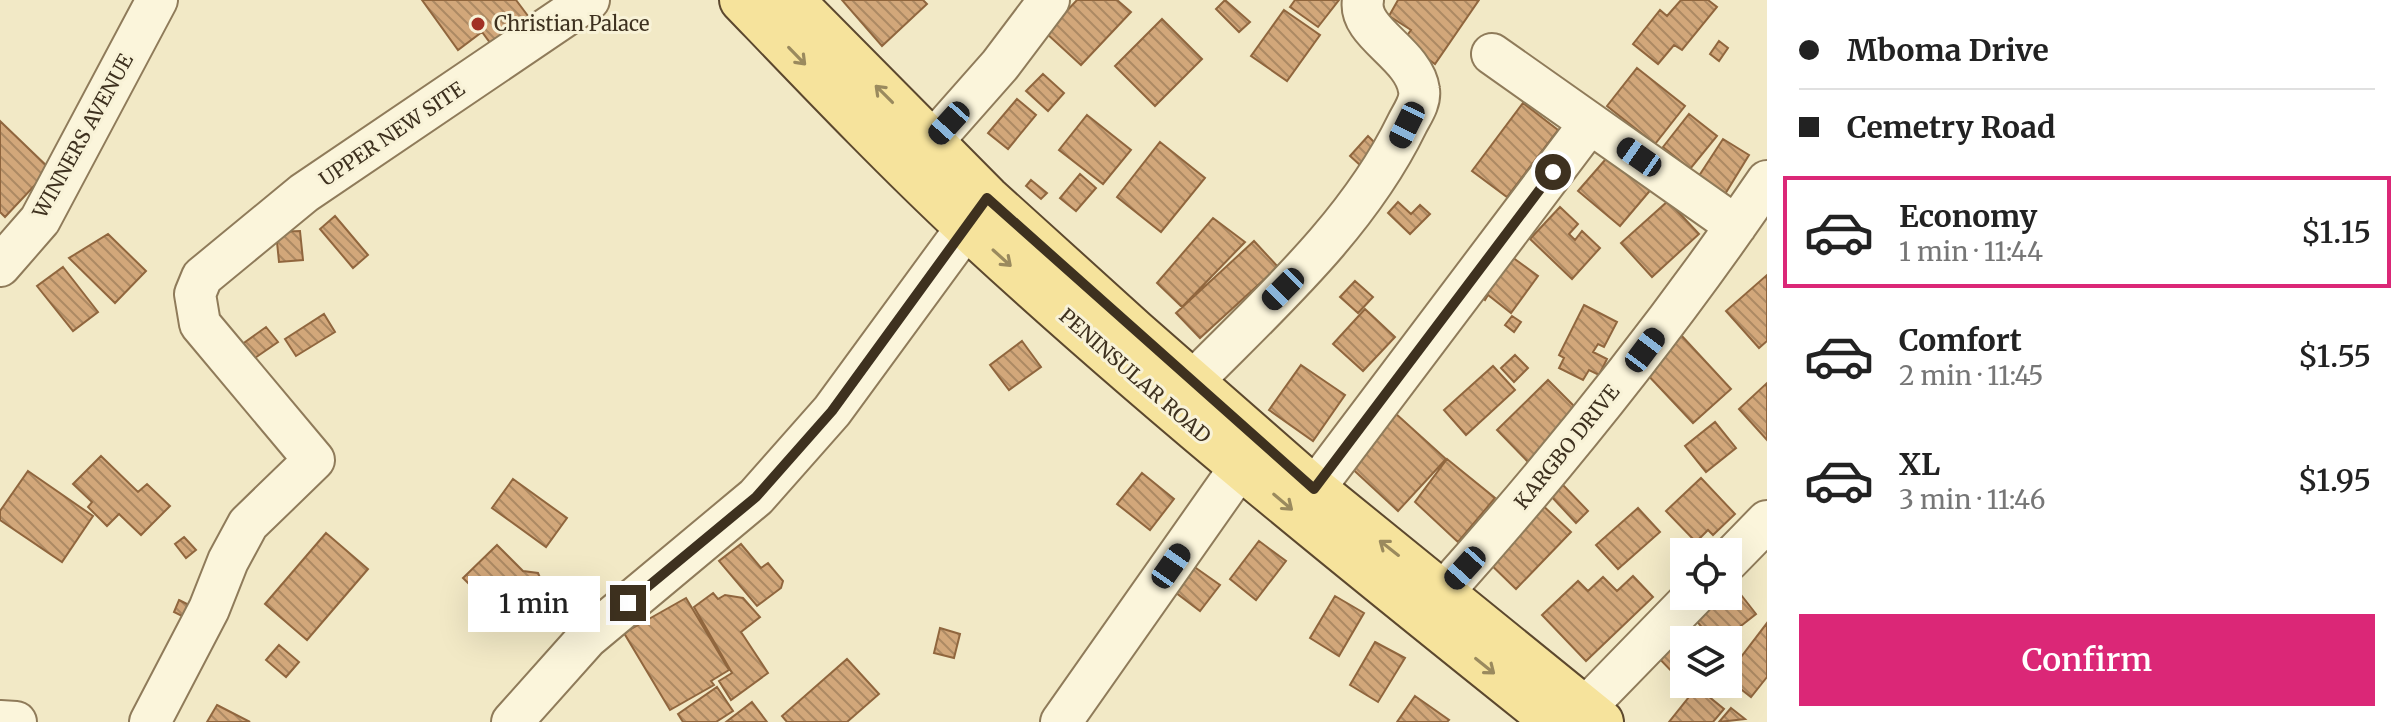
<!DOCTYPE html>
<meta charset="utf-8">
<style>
body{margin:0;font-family:Merriweather,serif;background:#f6f6f6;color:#222;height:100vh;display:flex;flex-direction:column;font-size:30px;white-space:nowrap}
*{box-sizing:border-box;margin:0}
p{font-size:26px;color:#767676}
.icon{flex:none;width:44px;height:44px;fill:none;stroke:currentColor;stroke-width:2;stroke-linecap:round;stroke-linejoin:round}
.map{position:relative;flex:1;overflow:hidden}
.panel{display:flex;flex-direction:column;background:#fff;width:640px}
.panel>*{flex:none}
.hud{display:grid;align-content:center;height:176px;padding:0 32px;background:#fff}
.controls{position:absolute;left:1670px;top:538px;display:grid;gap:16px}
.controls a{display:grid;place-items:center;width:72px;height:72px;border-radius:0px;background:#fff;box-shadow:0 8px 32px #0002;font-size:40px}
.end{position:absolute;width:36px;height:36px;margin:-18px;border:10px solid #3e311f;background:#fff;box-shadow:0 0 0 4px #fff}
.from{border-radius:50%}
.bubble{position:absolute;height:56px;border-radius:0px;background:#fff;box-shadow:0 8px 32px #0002;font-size:26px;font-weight:600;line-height:56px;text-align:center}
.car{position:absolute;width:24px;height:48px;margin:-24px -12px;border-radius:10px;box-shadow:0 0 6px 2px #0007;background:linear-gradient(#222 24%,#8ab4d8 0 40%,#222 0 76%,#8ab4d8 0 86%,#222 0)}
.hud b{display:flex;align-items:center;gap:28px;height:76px;font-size:30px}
.hud b+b{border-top:2px solid #e0e0e0}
.hud i{width:20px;height:20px;background:#222}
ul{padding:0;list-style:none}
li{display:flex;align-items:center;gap:24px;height:112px;margin:0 16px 12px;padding:0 16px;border:4px solid transparent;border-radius:0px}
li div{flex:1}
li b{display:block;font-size:30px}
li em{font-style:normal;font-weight:600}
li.selected{border-color:#db2777}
li>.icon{width:72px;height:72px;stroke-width:1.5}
.primary-button{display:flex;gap:16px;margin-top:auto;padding:16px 32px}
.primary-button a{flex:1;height:92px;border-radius:0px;background:#db2777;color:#fff;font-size:32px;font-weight:600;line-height:92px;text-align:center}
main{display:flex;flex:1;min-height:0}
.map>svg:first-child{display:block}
.building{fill:url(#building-back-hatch);stroke:#90663e;stroke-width:2}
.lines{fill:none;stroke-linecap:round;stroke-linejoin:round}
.minor-casing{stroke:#8f7b5a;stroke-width:44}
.major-casing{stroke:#5c482e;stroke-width:48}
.minor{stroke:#fbf5db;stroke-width:40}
.major{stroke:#f6e39c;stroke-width:44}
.oneway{stroke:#9a8a5e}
.route{stroke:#3e311f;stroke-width:10}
.poi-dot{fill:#a23125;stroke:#f8f2d7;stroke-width:3}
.labels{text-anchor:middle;stroke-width:6;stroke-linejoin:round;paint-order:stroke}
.poi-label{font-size:20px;fill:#3e311f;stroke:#f8f2d7;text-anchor:start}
.street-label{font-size:20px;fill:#3e311f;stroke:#f8f2d7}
</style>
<main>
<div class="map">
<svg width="1767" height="722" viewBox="0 0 1767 722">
<defs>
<pattern id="building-back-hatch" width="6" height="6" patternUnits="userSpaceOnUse" patternTransform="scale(2)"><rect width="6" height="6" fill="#d2a77a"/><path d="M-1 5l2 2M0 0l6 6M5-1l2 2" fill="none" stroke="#ac8963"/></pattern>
</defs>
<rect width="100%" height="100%" fill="#f2e9c6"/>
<path class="building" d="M422 0H516L528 16 491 44 482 32 458 50Z
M842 0H923L927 4 882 46Z
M1077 0H1117L1131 12 1081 65 1046 33Z
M1225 0 1250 22 1239 32 1216 9Z
M1295 0H1339L1318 27 1290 7Z
M1398 0H1479L1435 64 1403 41 1411 30 1389 16Z
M1681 0H1708L1717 7 1682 50 1674 45 1658 64 1633 44 1660 10 1667 16Z
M1284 10 1320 35 1287 81 1251 56Z
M1162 19 1202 59 1155 106 1115 66Z
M1719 41 1728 48 1719 61 1710 54Z
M1637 68 1685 106 1655 144 1607 106Z
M1043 74 1064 93 1048 111 1026 91Z
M1017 99 1036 115 1008 149 988 133Z
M1523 103 1558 130 1507 197 1472 171Z
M1689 114 1717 136 1690 169 1663 147Z
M1087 115 1131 150 1103 184 1059 150Z
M0 121 50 169 5 217 0 212Z
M1368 136 1378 146 1360 165 1350 156Z
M1723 139 1749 155 1722 199 1695 182Z
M1160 142 1205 178 1161 232 1117 197Z
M1612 152 1653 187 1620 226 1578 191Z
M1080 174 1096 188 1076 211 1060 198Z
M1031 180 1047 193 1041 199 1026 186Z
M1668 201 1699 234 1652 277 1621 243Z
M1398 202 1411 214 1420 205 1430 214 1410 234 1388 213Z
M1560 207 1578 224 1569 234 1575 240 1582 231 1600 248 1572 279 1530 239Z
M335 216 368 255 353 268 320 229Z
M1213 218 1245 242 1182 307 1157 283Z
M300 231 303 260 279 262 276 232Z
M108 234 146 271 115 303 69 258Z
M1254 241 1278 267 1200 338 1176 313Z
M1512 257 1538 276 1511 313 1488 295 1485 300 1475 293Z
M63 267 98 312 73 331 37 286Z
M1767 275V341L1759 348 1726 311Z
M1355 281 1373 297 1358 313 1340 297Z
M1584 305 1617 322 1604 347 1598 344 1593 352 1607 359 1599 375 1589 370 1583 380 1559 368 1564 358 1559 355Z
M1365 309 1395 337 1363 371 1333 344Z
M324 314 335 332 296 356 285 339Z
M1512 316 1521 322 1514 332 1505 325Z
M266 327 278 342 252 360 241 345Z
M1681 335 1731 389 1693 423 1643 370Z
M1022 341 1041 367 1009 390 990 365Z
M1515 355 1528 368 1514 382 1501 368Z
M1301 365 1345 395 1313 441 1269 410Z
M1493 366 1515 390 1466 435 1444 410Z
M1548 380 1581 413 1530 464 1497 430Z
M1767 383V440L1739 409Z
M1395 413 1446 459 1398 511 1347 464Z
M1715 422 1736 448 1706 472 1685 446Z
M101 456 138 492 147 484 170 506 141 535 119 514 107 526 88 507 92 502 73 484Z
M1447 459 1495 498 1458 542 1415 502Z
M28 471 93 516 62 562 0 520V511Z
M1142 473 1174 499 1150 530 1117 504Z
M1701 478 1735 514 1713 535 1708 530 1696 542 1666 511Z
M513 479 567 518 546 547 492 508Z
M1562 484 1588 511 1576 523 1550 495Z
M1537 500 1571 532 1516 589 1483 557Z
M1638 508 1660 532 1618 569 1596 545Z
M326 533 368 569 307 640 265 604Z
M184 537 196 550 186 558 175 544Z
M1259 541 1286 561 1256 600 1230 579Z
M741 544 761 568 768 563 783 581 781 588 757 606 719 561Z
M497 545 523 571 538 573 541 580 556 578 559 603 533 631 515 630 463 578Z
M1186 561 1220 585 1200 611 1167 586Z
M1633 576 1653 597 1586 661 1542 615 1578 581 1588 591 1603 577 1617 591Z
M1731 582 1756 614 1723 640H1712L1691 614 1714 596H1728Z
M713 593 718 599 725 595 743 598 760 617 741 632 768 673 731 700 719 681 732 673 694 607Z
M1335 596 1364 613 1339 656 1310 638Z
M686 598 729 670 711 681 714 685 670 710 624 633Z
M179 600 193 607 188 619 174 612Z
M1767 623V677L1751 697 1728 679V674Z
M1681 625 1695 640H1684V671L1677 677 1653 652Z
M940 628 960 634 954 658 934 653Z
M1375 642 1405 658 1378 702 1350 685Z
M279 645 299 662 286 677 266 660Z
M847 659 879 694 847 722H787L782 716Z
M717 687 733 711 716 722H683L678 714Z
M1697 687 1724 709 1713 722H1669Z
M1415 696 1449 720 1447 722H1397Z
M752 702 767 722H726Z
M217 705 250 722H207Z
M1731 708 1745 719 1719 722Z"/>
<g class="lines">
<g class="minor-casing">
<path id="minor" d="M1492 54 1736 226
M932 142 1000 65 1049 0
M0 266 40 220 157 0
M1192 382C1270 303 1358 225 1407 124 1412 114 1421 102 1419 90 1414 53 1357 33 1363 0
M1314 489 1590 123
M1728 561 1767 521
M1444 591C1560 461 1669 325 1767 181
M1584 709 1694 596
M0 721 16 722
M150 722 209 609 228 561 248 524 314 460 200 324 195 294 202 277 304 193 589 0
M512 722 587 638 756 497 832 411 985 202
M1061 722 1241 466"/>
</g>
<g class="major-casing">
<path id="major" d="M742 0C816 77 890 155 968 228 1156 402 1355 562 1555 722
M791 0 987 198 1135 332 1314 489 1601 722"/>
</g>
<use href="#minor" class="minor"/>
<use href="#major" class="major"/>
</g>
<defs><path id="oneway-shaft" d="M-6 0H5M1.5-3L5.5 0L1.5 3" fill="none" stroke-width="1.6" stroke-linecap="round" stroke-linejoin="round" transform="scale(2)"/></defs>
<g class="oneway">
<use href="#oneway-shaft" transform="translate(797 56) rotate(46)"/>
<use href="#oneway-shaft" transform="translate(884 94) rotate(-135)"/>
<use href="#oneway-shaft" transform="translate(1002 258) rotate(42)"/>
<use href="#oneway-shaft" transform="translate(1283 502) rotate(40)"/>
<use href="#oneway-shaft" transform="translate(1389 548) rotate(-142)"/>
<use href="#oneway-shaft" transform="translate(1485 666) rotate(39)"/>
</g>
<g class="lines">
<path class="route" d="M628 603 756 497 832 411 987 198 1314 489 1553 172"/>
</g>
<circle class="poi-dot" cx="478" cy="24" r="8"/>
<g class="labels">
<g class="poi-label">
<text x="494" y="31">Christian Palace</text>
</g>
<g class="street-label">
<text transform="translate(392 134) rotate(-34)" y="7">UPPER NEW SITE</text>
<text transform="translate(83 136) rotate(-61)" y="7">WINNERS AVENUE</text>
<text transform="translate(1135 376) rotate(41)" y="7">PENINSULAR ROAD</text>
<text transform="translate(1567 447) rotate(-51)" y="7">KARGBO DRIVE</text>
</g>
</g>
</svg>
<div class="controls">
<a><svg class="icon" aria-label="locate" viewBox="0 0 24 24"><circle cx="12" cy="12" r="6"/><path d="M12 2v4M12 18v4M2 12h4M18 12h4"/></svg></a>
<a><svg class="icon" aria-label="layers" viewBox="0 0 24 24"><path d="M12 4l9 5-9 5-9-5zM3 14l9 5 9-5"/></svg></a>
</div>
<i class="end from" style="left:1553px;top:172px"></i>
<i class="end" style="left:628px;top:603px"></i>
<div class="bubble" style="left:468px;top:576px;width:132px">1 min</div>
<i class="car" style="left:949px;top:123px;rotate:222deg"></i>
<i class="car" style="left:1407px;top:125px;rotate:206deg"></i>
<i class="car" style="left:1639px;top:157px;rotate:305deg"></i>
<i class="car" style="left:1283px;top:289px;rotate:225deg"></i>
<i class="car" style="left:1645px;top:350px;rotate:37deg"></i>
<i class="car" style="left:1171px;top:566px;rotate:35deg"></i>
<i class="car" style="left:1465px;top:568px;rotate:222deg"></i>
</div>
<section class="panel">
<div class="hud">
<b><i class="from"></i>Mboma Drive</b>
<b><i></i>Cemetry Road</b>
</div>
<ul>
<li class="selected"><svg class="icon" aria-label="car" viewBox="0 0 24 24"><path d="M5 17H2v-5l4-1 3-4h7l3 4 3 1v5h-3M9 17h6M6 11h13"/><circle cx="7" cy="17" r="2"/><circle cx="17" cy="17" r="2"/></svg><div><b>Economy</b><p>1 min · 11:44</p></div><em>$1.15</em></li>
<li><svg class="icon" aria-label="car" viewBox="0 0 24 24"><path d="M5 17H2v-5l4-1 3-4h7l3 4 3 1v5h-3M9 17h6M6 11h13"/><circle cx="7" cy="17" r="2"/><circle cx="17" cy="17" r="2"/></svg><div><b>Comfort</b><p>2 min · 11:45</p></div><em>$1.55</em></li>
<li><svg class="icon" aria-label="car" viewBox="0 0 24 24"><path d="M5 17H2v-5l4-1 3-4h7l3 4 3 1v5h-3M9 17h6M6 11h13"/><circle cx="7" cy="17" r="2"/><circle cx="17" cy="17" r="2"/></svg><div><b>XL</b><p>3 min · 11:46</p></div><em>$1.95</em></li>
</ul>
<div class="primary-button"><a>Confirm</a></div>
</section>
</main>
